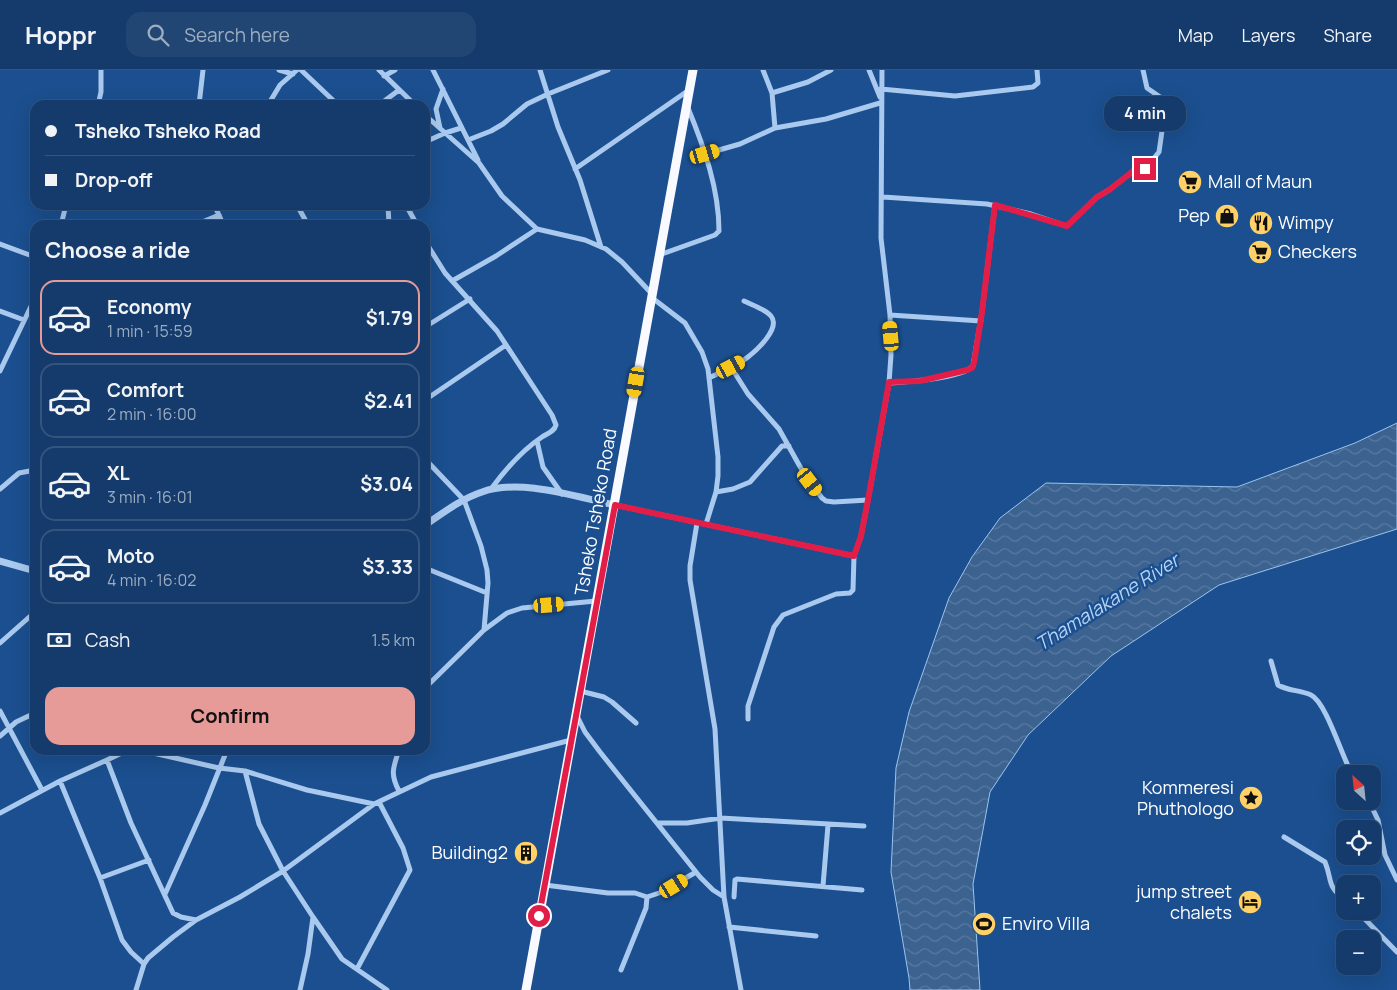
<!DOCTYPE html>
<meta charset="utf-8">
<style>
body{margin:0;font-family:Manrope,sans-serif;background:#214673;color:#f1f3f6;height:100vh;display:flex;flex-direction:column;font-size:19px;white-space:nowrap}
*{box-sizing:border-box;margin:0}
p{font-size:16px;color:#9dadc1}
.icon{flex:none;width:28px;height:28px;fill:none;stroke:currentColor;stroke-width:2;stroke-linecap:round;stroke-linejoin:round}
.map{position:relative;flex:1;overflow:hidden}
.side{position:absolute;left:30px;top:150px;width:400px;height:535px;display:flex;flex-direction:column;background:#143b6b;border-radius:15px;box-shadow:0 5px 20px #0002,0 0 0 1px #33557e}
.side>*{flex:none}
.hud{position:absolute;left:30px;top:30px;width:400px;height:110px;border-radius:15px;box-shadow:0 5px 20px #0002,0 0 0 1px #33557e;display:grid;align-content:center;height:110px;padding:0 15px;background:#143b6b}
.needle{width:32px;rotate:333deg}
.fabs{position:absolute;left:1336px;top:695px;display:grid;gap:10px}
.fabs a{display:grid;place-items:center;width:45px;height:45px;border-radius:10px;background:#143b6b;box-shadow:0 5px 20px #0002,0 0 0 1px #33557e;font-size:25px}
.end{position:absolute;width:22px;height:22px;margin:-11px;border:6px solid #e11d48;background:#fff;box-shadow:0 0 0 2px #fff}
.from{border-radius:50%}
.bubble{position:absolute;height:35px;border-radius:15px;background:#143b6b;box-shadow:0 5px 20px #0002,0 0 0 1px #33557e;font-size:16px;font-weight:700;line-height:35px;text-align:center}
.car{position:absolute;width:15px;height:30px;margin:-15px -8px;border-radius:6px;box-shadow:0 0 4px 1px #0007;background:linear-gradient(#f5c518 24%,#345 0 40%,#f5c518 0 76%,#345 0 86%,#f5c518 0)}
.hud b{display:flex;align-items:center;gap:18px;height:48px;font-size:19px}
.hud b+b{border-top:1px solid #33557e}
.hud i{width:12px;height:12px;background:#f1f3f6}
ul{padding:0;list-style:none}
li{display:flex;align-items:center;gap:15px;height:75px;margin:0 10px 8px;padding:0 5px;border:2px solid #33557e;border-radius:15px}
li div{flex:1}
li b{display:block;font-size:19px}
li em{font-style:normal;font-weight:700}
li.active{border-color:#e69b98}
li>.icon{width:45px;height:45px;stroke-width:1.5}
h2{padding:0 15px;font-size:22px;line-height:60px}
.pay{display:flex;align-items:center;gap:12px;height:55px;padding:0 15px;font-size:19px}
.pay p{margin-inline-start:auto}
.primary-button{display:flex;gap:10px;margin-top:auto;padding:10px 15px}
.primary-button a{flex:1;height:58px;border-radius:15px;background:#e69b98;color:#111;font-size:20px;font-weight:700;line-height:58px;text-align:center}
header{display:flex;align-items:center;gap:30px;box-sizing:border-box;height:70px;padding:0 25px;background:#143b6b;border-bottom:1px solid #33557e}
header strong{font-size:24px}
nav{display:flex;gap:28px;margin-inline-start:auto;font-size:18px}
.search{width:350px;height:45px;background:#214673;display:flex;align-items:center;gap:12px;box-sizing:border-box;padding:0 18px;border-radius:15px;color:#9dadc1;font-size:19px}
.map>svg:first-child{display:block}
.water{fill:url(#water-waves);stroke:#9cc4f0}
.lines{fill:none;stroke-linecap:round;stroke-linejoin:round}
.minor{stroke:#a9c9ee;stroke-width:5}
.tertiary{stroke:#a9c9ee;stroke-width:7}
.trunk{stroke:#f8faff;stroke-width:9}
.route{stroke:#e11d48;stroke-width:6}
.labels{text-anchor:middle;stroke-width:5;stroke-linejoin:round;paint-order:stroke}
.poi-label{font-size:18px;fill:#fff;stroke:#1b4f8f;text-anchor:start}
.street-label{font-size:18px;fill:#fff;stroke:#1b4f8f}
.water-label{font-size:19px;font-style:italic;fill:#b5d3f5;stroke:#1b4f8f}
</style>
<header>
<strong>Hoppr</strong>
<div class="search"><svg class="icon" aria-label="search" viewBox="0 0 24 24"><circle cx="10" cy="10" r="6"/><path d="M15 15l6 6"/></svg>Search here</div>
<nav><a>Map</a><a>Layers</a><a>Share</a></nav>
</header>
<div class="map">
<svg width="1397" height="920" viewBox="0 0 1397 920">
<defs>
<pattern id="water-waves" width="16" height="10" patternUnits="userSpaceOnUse" patternTransform="scale(1.25)"><rect width="16" height="10" fill="#3c6290"/><path d="M0 5q4-4 8 0t8 0" fill="none" stroke="#597aa1"/></pattern>
</defs>
<rect width="100%" height="100%" fill="#1b4f8f"/>
<path class="water" d="M1397 353V459L1219 515 1111 586 1028 665 990 722 973 814 980 920H910L909 908 891 802 896 698 909 642 949 528 972 487 1000 448 1046 413 1237 417 1355 373Z"/>
<g class="lines">
<path class="minor" d="M279 0 293 4
M301 0 338 35
M379 0 415 35
M433 0 478 90
M540 0 558 57 580 110 601 177
M869 0 880 27
M384 6 395 0
M881 19 955 26 1033 17 1038 13 1037 0
M772 23 808 12 831 0
M98 35 101 22V0
M199 35 203 0
M268 35 280 15 297 0
M379 35 399 20
M425 45 479 93 502 126 537 159 585 170 606 179 622 192 652 224
M440 58 436 39 443 19
M775 58 826 49 880 33
M468 70 491 61 503 54 527 34 548 24 608 0
M425 72 445 63 461 58
M705 84 740 74 775 58 772 23 763 0
M575 99 689 20
M883 127 987 134 1031 144 1067 156 1097 127 1109 120 1127 106 1134 101 1145 99 1159 82 1166 33 1163 29 1147 18 1143 0
M214 135 219 145
M297 135 308 155
M388 135 389 155
M406 135 417 155
M61 155 66 135
M195 155 219 145 223 155
M425 171 445 203 497 261 552 345 556 355C554 362 548 363 542 367 521 381 505 400 491 419
M0 174 35 187
M659 185 715 165 719 161C719 119 704 77 688 38
M452 211 496 186 537 159
M651 227 685 253 702 282 708 299 718 387V406L716 422 706 454
M0 241 24 250
M890 245 981 251
M425 257 470 229
M731 297 748 324 779 359 803 402 822 428 826 431 834 432 868 430
M0 301 35 228
M709 308C721 302 737 296 748 287 757 280 781 258 771 246 765 239 752 235 744 231
M889 313C906 312 962 308 973 296L982 242 995 135
M425 330 506 275
M537 371 543 397 562 424
M425 389 464 430 481 476 487 500 488 513 484 560
M0 419 19 403 35 400
M716 422 733 419 750 412 782 376H789
M615 435 854 486
M697 453 690 496V510L715 659 724 827 741 920
M425 498 487 523
M0 573 35 542
M1271 591 1278 615C1288 621 1300 620 1311 625 1326 632 1342 687 1352 704
M425 618 484 560 507 543 522 538 596 531
M580 621 604 627 612 632 636 653
M0 641 42 720
M577 646 585 662 600 682 700 807 713 820 724 827
M748 649V636L751 627 774 557 783 545 836 524 850 523 853 520 854 486 861 466 868 430 889 313 891 285 890 245 881 168 882 0
M0 666 16 652 35 643
M140 680 219 698 245 701 307 720 374 734
M107 690 128 680
M245 701 259 754 283 801 313 847 342 889 387 920
M60 711 100 808 122 870 131 882 144 894
M399 721C390 704 393 698 399 680
M1369 731 1378 750 1385 785 1397 810
M0 743 60 711 107 690 131 753 173 843 181 847 196 850
M657 753H687L721 748 864 756
M1284 767 1325 792C1333 812 1326 815 1345 830
M100 808 149 790
M545 815 608 823H635L647 827 662 822 696 802
M823 816 828 755
M165 824 205 735 227 680
M734 827 735 810 737 809 862 820
M1357 841 1397 882
M729 857 816 866
M357 899 410 800 403 778 379 732
M621 900 646 838 647 827
M136 920 144 894 148 888 173 867 196 850 240 827 283 801 374 734 431 707 571 670
M300 920 308 884 313 847"/>
<path class="tertiary" d="M425 455C443 443 461 429 482 422 520 408 576 427 615 435
M0 491 35 501"/>
<path class="trunk" d="M526 920 693 0"/>
</g>
<g class="lines">
<path class="route" d="M539 846 615 435 854 486 861 466 868 430 889 312 920 311 967 300 972 298 974 293 982 242 995 135 1067 156 1097 127 1109 120 1127 106 1134 100 1145 99"/>
</g>
<defs>
<g id="supermarket-disc" transform="scale(1.25)"><circle r="9.5" fill="#ffd166" stroke="#1b4f8f"/><path d="M-6-5.5h2.5l.6 2H6L4.5 2H-2.5L-4.4-4H-6ZM-1.5 3.2a1.3 1.3 0 1 0 .1 0ZM3 3.2a1.3 1.3 0 1 0 .1 0Z" fill="#111"/></g>
<g id="shop-disc" transform="scale(1.25)"><circle r="9.5" fill="#ffd166" stroke="#1b4f8f"/><path d="M-5-2.5h2.3a2.7 3.5 0 0 1 5.4 0H5L5.5 6h-11ZM-1.5-2.5h3a1.5 2.3 0 0 0-3 0Z" fill="#111"/></g>
<g id="restaurant-disc" transform="scale(1.25)"><circle r="9.5" fill="#ffd166" stroke="#1b4f8f"/><path d="M-5-6h1v4h1v-4h1v4h1v-4h1v5L-1.5 .5V6h-2V.5L-5-1ZM5-6V6H3V1.5H1.5Q1.5-4 5-6Z" fill="#111"/></g>
<g id="sight-disc" transform="scale(1.25)"><circle r="9.5" fill="#ffd166" stroke="#1b4f8f"/><path d="M0-6L1.8-2.2L6-1.7L2.9 1.2L3.7 5.4L0 3.3L-3.7 5.4L-2.9 1.2L-6-1.7L-1.8-2.2Z" fill="#111"/></g>
<g id="building-disc" transform="scale(1.25)"><circle r="9.5" fill="#ffd166" stroke="#1b4f8f"/><path d="M-4-6H4V6H1V3H-1V6H-4ZM-2.5-4.3h1.7v1.8h-1.7ZM.8-4.3h1.7v1.8H.8ZM-2.5-1h1.7V.8h-1.7ZM.8-1h1.7V.8H.8Z" fill="#111"/></g>
<g id="hotel-disc" transform="scale(1.25)"><circle r="9.5" fill="#ffd166" stroke="#1b4f8f"/><path d="M-6-4.5h1.5V1H6V5H4.5V3h-9V5H-6ZM-4 0a1.8 1.8 0 1 1 3.6 0ZM.5 0V-2.5h3Q6-2.5 6 0Z" fill="#111"/></g>
<g id="stadium-disc" transform="scale(1.25)"><circle r="9.5" fill="#ffd166" stroke="#1b4f8f"/><path d="M0-5a6.5 5 0 1 0 0 10a6.5 5 0 1 0 0-10ZM-3.5-1.8h7v3.6h-7Z" fill="#111"/></g>
</defs>
<g fill-rule="evenodd">
<use href="#supermarket-disc" x="1190" y="112"/>
<use href="#shop-disc" x="1227" y="146"/>
<use href="#restaurant-disc" x="1261" y="153"/>
<use href="#supermarket-disc" x="1260" y="182"/>
<use href="#sight-disc" x="1251" y="728"/>
<use href="#building-disc" x="526" y="783"/>
<use href="#hotel-disc" x="1250" y="832"/>
<use href="#stadium-disc" x="984" y="854"/>
</g>
<g class="labels">
<g class="poi-label">
<text x="1208" y="118">Mall of Maun</text>
<text x="1210" y="152" text-anchor="end">Pep</text>
<text x="1278" y="159">Wimpy</text>
<text x="1278" y="188">Checkers</text>
<text x="1234" y="724" text-anchor="end">Kommeresi<tspan x="1234" dy="21">Phuthologo</tspan></text>
<text x="508" y="789" text-anchor="end">Building2</text>
<text x="1232" y="828" text-anchor="end">jump street<tspan x="1232" dy="21">chalets</tspan></text>
<text x="1002" y="860">Enviro Villa</text>
</g>
<g class="street-label">
<text transform="translate(596 442) rotate(-80)" y="6">Tsheko Tsheko Road</text>
</g>
<g class="water-label">
<text transform="translate(1107 532) rotate(-32)" y="7">Thamalakane River</text>
</g>
</g>
</svg>
<div class="fabs">
<a><svg class="needle" viewBox="-14 -14 28 28"><path d="M0-13l5 13h-10z" fill="#e53935"/><path d="M0 13l5-13h-10z" fill="#9dadc1"/></svg></a>
<a><svg class="icon" aria-label="locate" viewBox="0 0 24 24"><circle cx="12" cy="12" r="6"/><path d="M12 2v4M12 18v4M2 12h4M18 12h4"/></svg></a>
<a>+</a>
<a>−</a>
</div>
<i class="end from" style="left:539px;top:846px"></i>
<i class="end" style="left:1145px;top:99px"></i>
<div class="bubble" style="left:1104px;top:26px;width:82px">4 min</div>
<i class="car" style="left:705px;top:84px;rotate:74deg"></i>
<i class="car" style="left:891px;top:266px;rotate:355deg"></i>
<i class="car" style="left:731px;top:297px;rotate:62deg"></i>
<i class="car" style="left:636px;top:312px;rotate:190deg"></i>
<i class="car" style="left:810px;top:412px;rotate:143deg"></i>
<i class="car" style="left:549px;top:535px;rotate:85deg"></i>
<i class="car" style="left:674px;top:816px;rotate:59deg"></i>
<div class="hud">
<b><i class="from"></i>Tsheko Tsheko Road</b>
<b><i></i>Drop-off</b>
</div>
<section class="side">
<h2>Choose a ride</h2>
<ul>
<li class="active"><svg class="icon" aria-label="car" viewBox="0 0 24 24"><path d="M5 17H2v-5l4-1 3-4h7l3 4 3 1v5h-3M9 17h6M6 11h13"/><circle cx="7" cy="17" r="2"/><circle cx="17" cy="17" r="2"/></svg><div><b>Economy</b><p>1 min · 15:59</p></div><em>$1.79</em></li>
<li><svg class="icon" aria-label="car" viewBox="0 0 24 24"><path d="M5 17H2v-5l4-1 3-4h7l3 4 3 1v5h-3M9 17h6M6 11h13"/><circle cx="7" cy="17" r="2"/><circle cx="17" cy="17" r="2"/></svg><div><b>Comfort</b><p>2 min · 16:00</p></div><em>$2.41</em></li>
<li><svg class="icon" aria-label="car" viewBox="0 0 24 24"><path d="M5 17H2v-5l4-1 3-4h7l3 4 3 1v5h-3M9 17h6M6 11h13"/><circle cx="7" cy="17" r="2"/><circle cx="17" cy="17" r="2"/></svg><div><b>XL</b><p>3 min · 16:01</p></div><em>$3.04</em></li>
<li><svg class="icon" aria-label="car" viewBox="0 0 24 24"><path d="M5 17H2v-5l4-1 3-4h7l3 4 3 1v5h-3M9 17h6M6 11h13"/><circle cx="7" cy="17" r="2"/><circle cx="17" cy="17" r="2"/></svg><div><b>Moto</b><p>4 min · 16:02</p></div><em>$3.33</em></li>
</ul>
<div class="pay"><svg class="icon" aria-label="cash" viewBox="0 0 24 24"><path d="M3 7h18v10H3z"/><circle cx="12" cy="12" r="2"/></svg>Cash<p>1.5 km</p></div>
<div class="primary-button"><a>Confirm</a></div>
</section>
</div>
